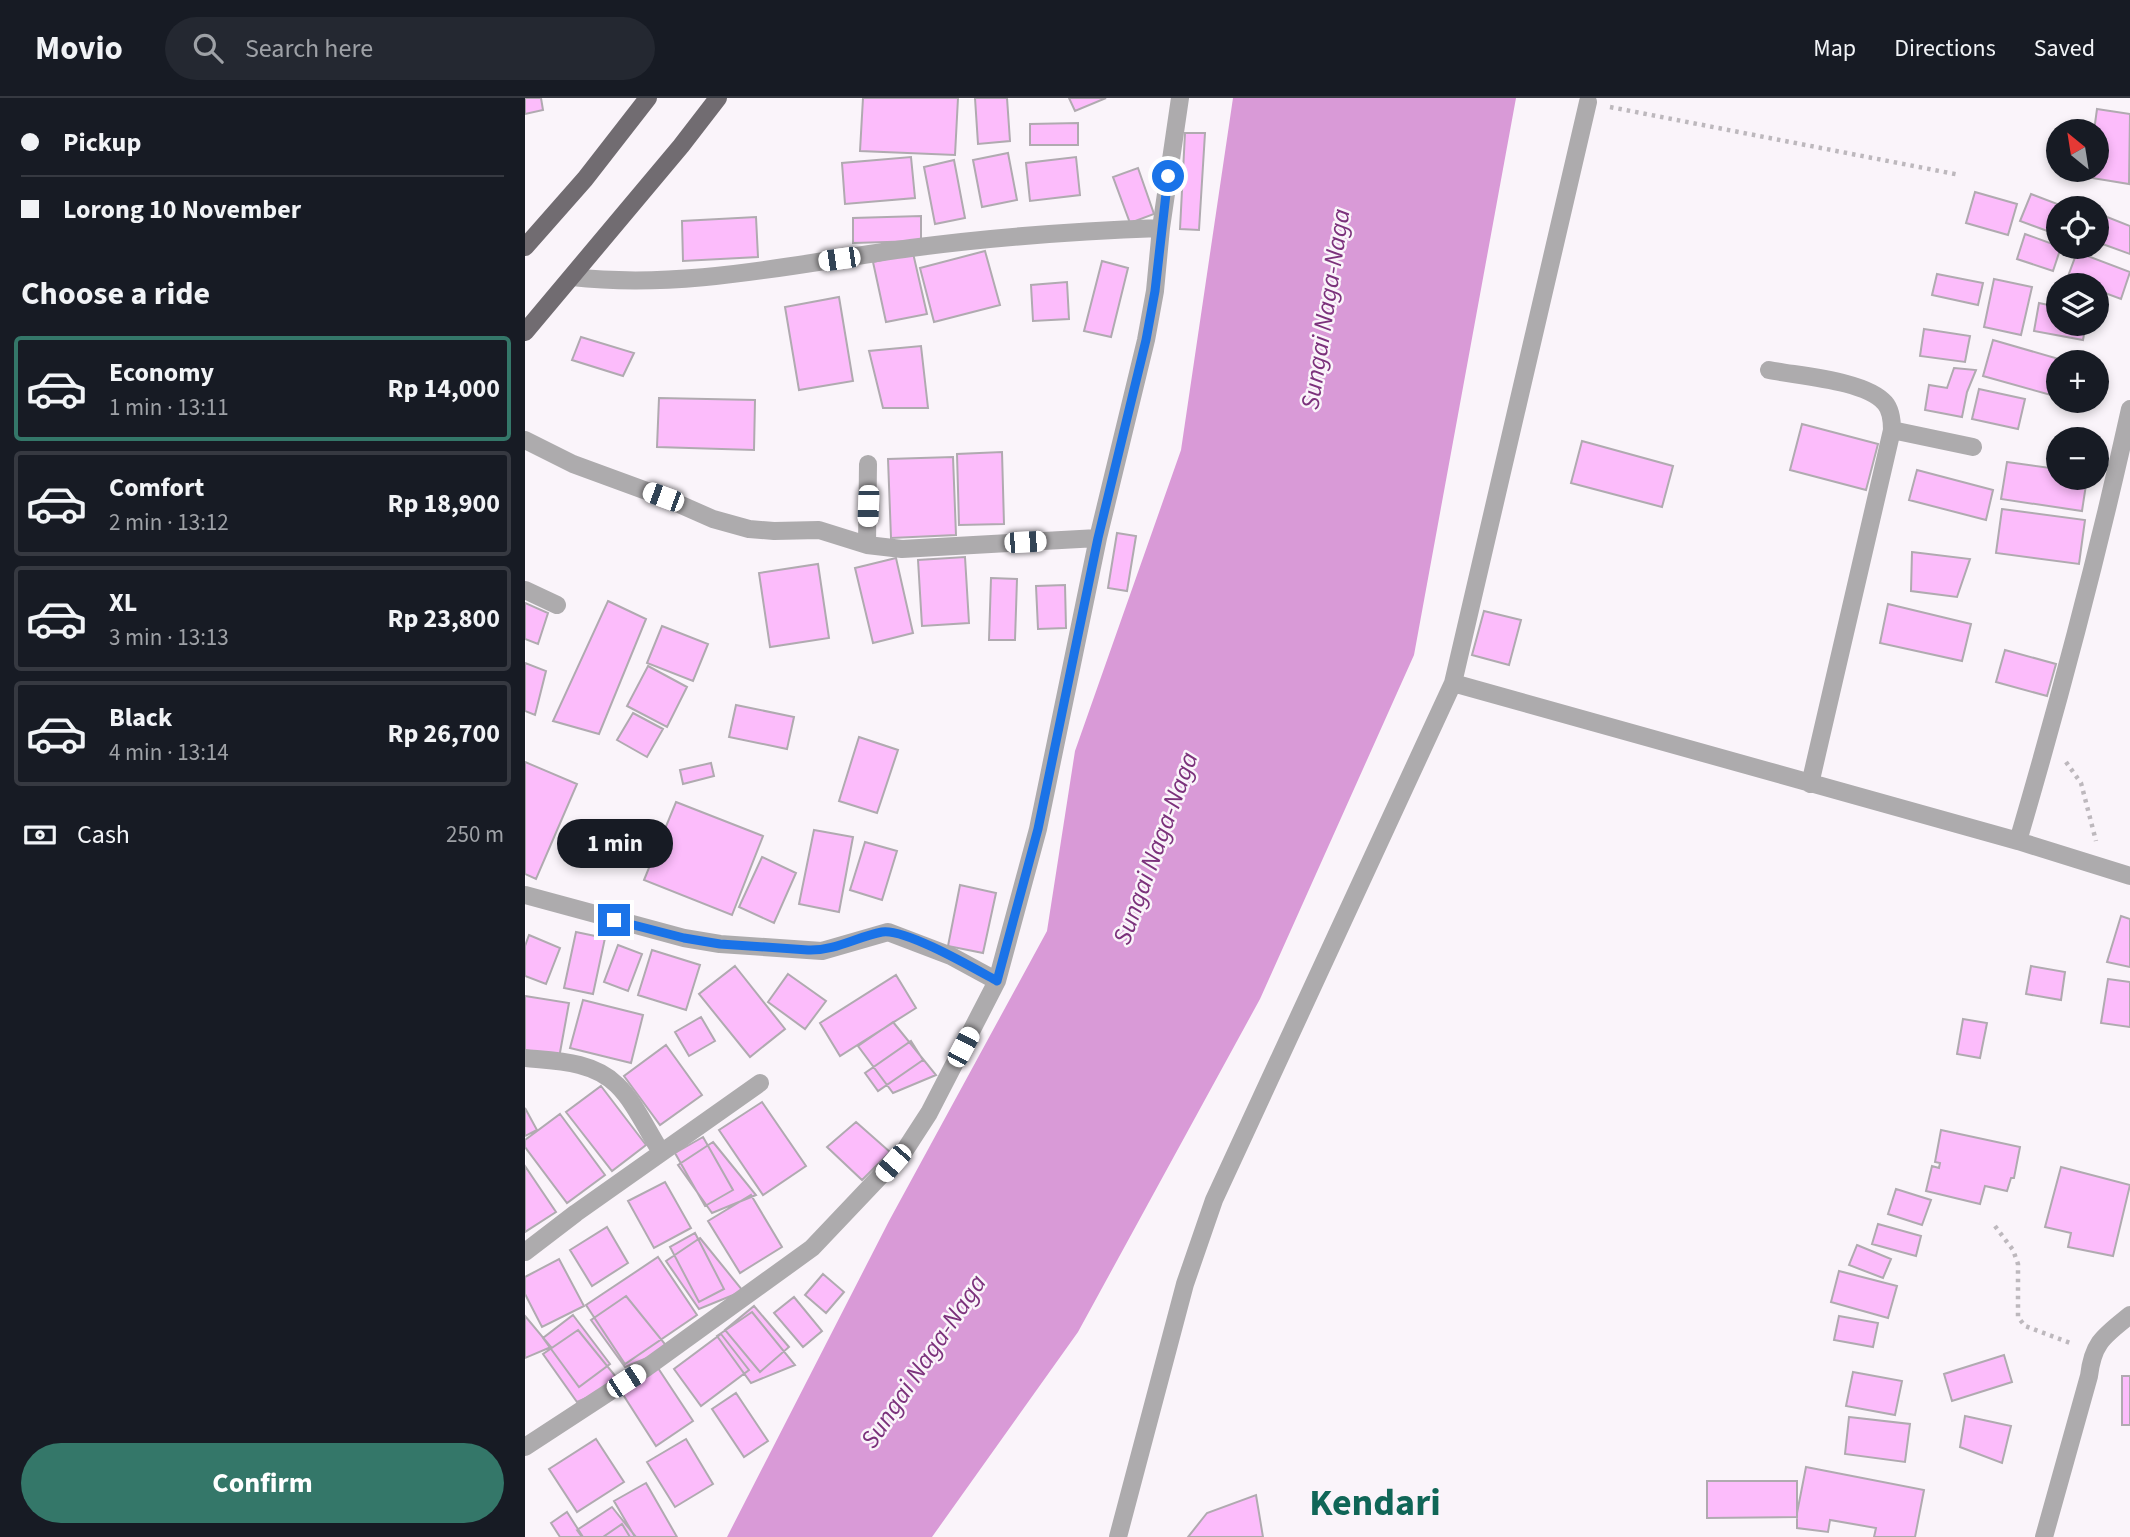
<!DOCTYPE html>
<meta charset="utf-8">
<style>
body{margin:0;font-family:"Source Sans 3",sans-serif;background:#242831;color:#f1f3f6;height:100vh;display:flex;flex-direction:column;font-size:26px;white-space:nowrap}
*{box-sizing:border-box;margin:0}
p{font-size:23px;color:#9ea1a6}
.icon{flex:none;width:38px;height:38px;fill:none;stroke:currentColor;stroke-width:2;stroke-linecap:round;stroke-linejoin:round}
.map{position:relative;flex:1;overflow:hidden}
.side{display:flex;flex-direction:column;background:#171b24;width:525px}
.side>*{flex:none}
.hud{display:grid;align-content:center;height:154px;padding:0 21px;background:#171b24}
.needle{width:46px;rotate:330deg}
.controls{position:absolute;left:1521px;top:21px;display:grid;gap:14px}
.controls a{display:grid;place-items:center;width:63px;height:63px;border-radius:50%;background:#171b24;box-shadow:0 4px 10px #0003;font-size:35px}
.end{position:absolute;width:32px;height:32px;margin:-16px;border:9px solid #1a73e8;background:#fff;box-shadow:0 0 0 4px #fff}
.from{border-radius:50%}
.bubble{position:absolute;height:49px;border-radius:24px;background:#171b24;box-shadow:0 4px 10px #0003;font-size:23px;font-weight:700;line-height:49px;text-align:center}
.car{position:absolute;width:21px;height:42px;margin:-21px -10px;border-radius:9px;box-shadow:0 0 5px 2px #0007;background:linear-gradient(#fff 24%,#345 0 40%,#fff 0 76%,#345 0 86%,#fff 0)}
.hud b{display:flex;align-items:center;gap:24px;height:66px;font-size:26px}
.hud b+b{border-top:2px solid #363941}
.hud i{width:18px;height:18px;background:#f1f3f6}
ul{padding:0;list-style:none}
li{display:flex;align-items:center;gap:21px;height:105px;margin:0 14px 10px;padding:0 7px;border:4px solid #363941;border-radius:7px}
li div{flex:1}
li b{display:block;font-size:26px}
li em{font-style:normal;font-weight:700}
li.selected{border-color:#347769}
li>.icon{width:63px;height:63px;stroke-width:1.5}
h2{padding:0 21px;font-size:32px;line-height:84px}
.pay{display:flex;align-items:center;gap:18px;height:77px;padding:0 21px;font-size:26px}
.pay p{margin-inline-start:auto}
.action{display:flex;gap:14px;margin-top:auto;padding:14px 21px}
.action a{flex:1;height:80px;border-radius:42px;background:#347769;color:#fff;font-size:28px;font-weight:700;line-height:80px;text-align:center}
header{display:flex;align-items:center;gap:42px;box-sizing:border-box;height:98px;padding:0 35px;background:#171b24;border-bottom:2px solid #363941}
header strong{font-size:33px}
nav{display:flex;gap:38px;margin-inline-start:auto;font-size:24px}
.search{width:490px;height:63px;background:#242831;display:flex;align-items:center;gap:18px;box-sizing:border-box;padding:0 24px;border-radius:38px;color:#9ea1a6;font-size:26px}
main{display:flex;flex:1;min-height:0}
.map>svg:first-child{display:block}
.water{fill:#d99ad7}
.building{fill:#fcbcfb;stroke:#b0aab0;stroke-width:2}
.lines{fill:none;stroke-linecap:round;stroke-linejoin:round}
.path{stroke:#bdb8bd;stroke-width:4.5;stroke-dasharray:3.5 5;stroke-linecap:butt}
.minor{stroke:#adabad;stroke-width:18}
.major{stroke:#716c71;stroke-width:18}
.route{stroke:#1a73e8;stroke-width:9}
.labels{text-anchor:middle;stroke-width:5;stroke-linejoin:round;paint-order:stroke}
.water-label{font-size:26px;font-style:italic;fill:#7b317b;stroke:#faf4fa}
.town-label{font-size:38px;font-weight:bold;fill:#106657;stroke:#faf4fa}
</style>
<header>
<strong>Movio</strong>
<div class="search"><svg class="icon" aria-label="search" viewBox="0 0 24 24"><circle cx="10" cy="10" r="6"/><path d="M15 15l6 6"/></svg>Search here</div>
<nav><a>Map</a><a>Directions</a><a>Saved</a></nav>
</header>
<main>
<section class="side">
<div class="hud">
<b><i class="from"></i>Pickup</b>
<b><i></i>Lorong 10 November</b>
</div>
<h2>Choose a ride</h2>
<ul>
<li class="selected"><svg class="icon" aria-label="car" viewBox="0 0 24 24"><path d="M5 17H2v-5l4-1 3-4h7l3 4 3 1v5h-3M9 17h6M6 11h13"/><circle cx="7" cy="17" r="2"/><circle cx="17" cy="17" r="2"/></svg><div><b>Economy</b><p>1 min · 13:11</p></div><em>Rp 14,000</em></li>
<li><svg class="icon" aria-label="car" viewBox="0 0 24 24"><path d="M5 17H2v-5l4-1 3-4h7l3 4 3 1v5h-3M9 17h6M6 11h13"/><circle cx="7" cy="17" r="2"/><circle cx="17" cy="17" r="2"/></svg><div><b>Comfort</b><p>2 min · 13:12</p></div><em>Rp 18,900</em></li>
<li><svg class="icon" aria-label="car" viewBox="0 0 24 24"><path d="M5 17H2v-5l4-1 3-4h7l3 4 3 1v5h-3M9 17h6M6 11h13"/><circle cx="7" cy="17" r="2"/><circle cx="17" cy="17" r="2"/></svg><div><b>XL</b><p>3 min · 13:13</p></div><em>Rp 23,800</em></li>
<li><svg class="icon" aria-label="car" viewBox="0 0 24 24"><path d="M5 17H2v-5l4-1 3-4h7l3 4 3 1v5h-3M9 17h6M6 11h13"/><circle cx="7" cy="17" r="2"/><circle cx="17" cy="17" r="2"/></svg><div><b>Black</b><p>4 min · 13:14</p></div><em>Rp 26,700</em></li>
</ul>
<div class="pay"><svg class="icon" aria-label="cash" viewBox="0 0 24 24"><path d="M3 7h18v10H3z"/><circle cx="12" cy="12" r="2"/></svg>Cash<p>250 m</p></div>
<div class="action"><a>Confirm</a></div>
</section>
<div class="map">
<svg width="1605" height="1439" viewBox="0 0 1605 1439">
<rect width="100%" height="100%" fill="#faf4fa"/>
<path class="water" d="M708 0H991L889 557 735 901 553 1234 407 1439H202L364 1123 522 833 550 653 656 352Z"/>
<path class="building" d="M0 0H16L18 12 0 16Z
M338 0H433L430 57 335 53Z
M450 0H482L485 43 453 46Z
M544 0H581L550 13Z
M1572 11 1605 16 1604 86 1561 79 1563 72H1572V33H1569Z
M553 25V47H505V26Z
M660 35H680L674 132 655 131Z
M483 55 492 102 457 109 448 62Z
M386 59 390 100 320 106 317 65Z
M551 59 555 97 505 103 501 65Z
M429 62 440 120 410 126 399 69Z
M613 70 629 116 605 125 588 79Z
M1450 94 1492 106 1483 137 1441 125Z
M1506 96 1535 107 1525 134 1495 123Z
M1572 115 1605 128V156L1572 144Z
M396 118V143L328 145V120Z
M231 119 233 159 158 163 157 123Z
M1500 136 1536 149 1528 173 1492 161Z
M460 153 475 207 409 224 395 170Z
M1552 154 1605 174 1596 201 1572 192V187H1559L1542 181Z
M388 155 402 216 361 224 348 164Z
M577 163 603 170 586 239 559 233Z
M1412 176 1458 185 1453 207 1407 197Z
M1469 181 1507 189 1496 237 1459 229Z
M542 184 544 221 508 223 506 187Z
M314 199 328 283 274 292 260 209Z
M1514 205 1533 209V226H1561L1558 242 1509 233Z
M1399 231 1445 238 1440 264 1395 258Z
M56 239 109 255 98 278 47 262Z
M1468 242 1544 264H1533V299L1458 278Z
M396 248 403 310H358L344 253Z
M1429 270 1451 272 1442 294 1437 319 1400 312 1404 287 1422 290Z
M1454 291 1500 301 1493 331 1447 321Z
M134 300 230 302 229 352 132 349Z
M1277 326 1353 346 1341 392 1265 372Z
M1057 343 1148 368 1137 409 1046 385Z
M477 354 479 426 434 427 432 356Z
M428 359 431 437 366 440 363 361Z
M1482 364 1533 371V380H1562L1557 413 1476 401Z
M1392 372 1468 392 1461 422 1384 402Z
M1477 411 1560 422 1554 466 1471 455Z
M592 435 611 438 602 493 583 490Z
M1387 454 1445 461 1432 499 1386 493Z
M440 459 444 525 397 528 393 462Z
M371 460 388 535 348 545 330 470Z
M293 466 304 540 245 549 234 475Z
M466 480 492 481 490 542H464Z
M540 487 541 530 513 531 511 488Z
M83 503 121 521 74 636 28 623Z
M0 505 23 515 13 546 0 541Z
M1363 506 1446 526 1437 563 1355 545Z
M959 513 996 522 984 567 947 557Z
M137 528 183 546 168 583 122 565Z
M1480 552 1531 566 1522 598 1471 584Z
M0 565 21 573 10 617 0 613Z
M123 568 162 589 142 629 102 608Z
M211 607 269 619 262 651 204 639Z
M108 615 138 631 122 659 92 642Z
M334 639 373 652 352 715 314 703Z
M0 664 52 686 11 781 0 776Z
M186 665 189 678 158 686 155 672Z
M151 704 238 738 207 817 119 782Z
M289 732 328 739 314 814 274 806Z
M340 744 372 753 357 802 325 792Z
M237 759 271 775 249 825 214 809Z
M435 787 471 795 458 855 423 848Z
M1596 818 1605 821V869L1582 864Z
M51 834 80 840 68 896 39 890Z
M4 837 35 850 21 886 0 878V848Z
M93 847 117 856 103 893 79 884Z
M127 852 175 867 161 912 113 897Z
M210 868 260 931 225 959 174 896Z
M1506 868 1540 874 1536 902 1501 896Z
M263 876 301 903 280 931 243 904Z
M371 877 391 910 315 958 295 925Z
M1583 881 1605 884V929L1576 925Z
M0 898 44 905 34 960 0 955Z
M58 902 118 917 106 965 45 950Z
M176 919 190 943 164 958 150 934Z
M1438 921 1462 925 1455 960 1432 956Z
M368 924 411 977 368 995 333 948Z
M386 943 398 962 353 993 340 975Z
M141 947 177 997 135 1027 99 978Z
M76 988 121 1047 87 1073 41 1014Z
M237 1004 281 1068 238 1097 194 1032Z
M0 1010 12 1032 0 1038Z
M35 1016 80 1077 42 1105 0 1049V1042Z
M331 1024 365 1054 337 1082 302 1049Z
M1416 1032 1495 1049 1489 1080H1486L1482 1093 1460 1088 1455 1106 1401 1093 1407 1068 1414 1070 1415 1065 1410 1064Z
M178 1039 208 1092 180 1108 150 1055Z
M188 1044 231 1097 187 1115 153 1067Z
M0 1068 31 1114 0 1134Z
M1536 1069 1605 1087 1588 1158 1543 1149 1546 1135 1520 1129Z
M140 1084 166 1130 129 1150 103 1103Z
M1371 1091 1406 1102 1397 1127 1363 1116Z
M226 1097 257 1149 215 1175 183 1123Z
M1353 1126 1396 1138 1391 1158 1347 1146Z
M82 1129 103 1165 67 1188 45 1152Z
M170 1135 199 1191 174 1204 145 1149Z
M175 1140 218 1193 174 1211 141 1163Z
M1332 1147 1366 1161 1358 1180 1324 1167Z
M133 1159 172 1217 100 1266 61 1207Z
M34 1161 59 1208 17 1229 0 1196V1179Z
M1314 1173 1372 1188 1363 1220 1306 1204Z
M298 1176 319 1194 301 1215 280 1197Z
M101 1198 144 1251 100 1269 66 1222Z
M269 1199 297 1233 278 1249 249 1215Z
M229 1208 264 1249 235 1274 200 1232Z
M227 1214 270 1267 226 1285 192 1238Z
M48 1217 85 1266 54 1289 18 1240Z
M0 1218 26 1249 0 1260Z
M1314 1218 1353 1225 1348 1249 1309 1242Z
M53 1232 96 1285 52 1304 18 1256Z
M196 1236 224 1272 176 1308 149 1271Z
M1479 1257 1487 1284 1427 1303 1419 1276Z
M133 1270 168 1323 131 1348 97 1295Z
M1328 1274 1377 1283 1370 1317 1321 1308Z
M1597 1278H1605V1327H1597Z
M211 1295 243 1343 219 1359 187 1311Z
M1440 1318 1486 1328 1477 1365 1435 1349Z
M1324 1319 1385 1326 1380 1364 1320 1356Z
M71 1341 99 1384 52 1414 24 1371Z
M161 1341 188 1386 150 1409 122 1364Z
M1281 1369 1399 1392 1390 1439H1349L1351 1430 1305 1422 1303 1434 1272 1430V1415Z
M1182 1383H1272V1419L1182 1420Z
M121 1385 152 1439H110L89 1403Z
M731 1397 738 1439H663L682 1415Z
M87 1409 111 1439H57L52 1432Z
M42 1414 58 1439H35L26 1425Z
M97 1426 105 1439H78Z"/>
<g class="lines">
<path class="path" d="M1085 9 1435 77
M1541 664 1556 685 1571 743
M1470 1128 1488 1152 1493 1166V1219L1500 1228 1548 1246"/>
<path class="minor" d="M47 179C162 192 273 165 386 150 469 139 552 133 636 130
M1244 272C1273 278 1340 282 1360 305 1366 312 1367 323 1367 332L1285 686
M1367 332 1448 349
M0 342 48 366 138 399 188 421 224 431 249 433 294 432 342 447 377 451 573 440
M342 447 343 366
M0 492 32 507
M928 585 1493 743 1605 778
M1493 743C1535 600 1573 456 1605 311
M0 797 159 840 195 846 297 853 363 834 426 858 472 883
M0 960C31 963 68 963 92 987 109 1003 123 1034 136 1054
M0 1154 51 1115 235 985
M0 1349 121 1270 287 1150 380 1052 404 1015 472 883 513 731 573 440 621 242 630 193 636 130 655 0
M593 1439 660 1186 689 1102 928 585 1063 4
M1519 1439 1564 1278C1568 1244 1579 1238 1605 1217"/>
<path class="major" d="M0 149 60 81 123 0
M0 234 156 48 193 0"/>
</g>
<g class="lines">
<path class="route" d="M89 822 159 840 195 846 283 852C310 853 331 839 357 834 380 830 450 871 472 883L513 731 573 440 621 242 630 193 643 78"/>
</g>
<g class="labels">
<g class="water-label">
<text transform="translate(800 211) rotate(-81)" y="9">Sungai Naga-Naga</text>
<text transform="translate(630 750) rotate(-70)" y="9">Sungai Naga-Naga</text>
<text transform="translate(398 1263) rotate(-56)" y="9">Sungai Naga-Naga</text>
</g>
<g class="town-label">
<text x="850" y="1417">Kendari</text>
</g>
</g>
</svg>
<div class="controls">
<a><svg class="needle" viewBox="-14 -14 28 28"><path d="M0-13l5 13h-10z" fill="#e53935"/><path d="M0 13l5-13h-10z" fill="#9ea1a6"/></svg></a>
<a><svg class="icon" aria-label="locate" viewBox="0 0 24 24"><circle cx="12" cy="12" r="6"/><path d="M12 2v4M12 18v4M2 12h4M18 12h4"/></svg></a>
<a><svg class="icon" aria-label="layers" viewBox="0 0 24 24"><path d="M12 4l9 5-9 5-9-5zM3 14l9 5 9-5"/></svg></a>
<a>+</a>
<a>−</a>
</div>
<i class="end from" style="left:643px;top:78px"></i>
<i class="end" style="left:89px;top:822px"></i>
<div class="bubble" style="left:32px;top:721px;width:116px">1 min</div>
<i class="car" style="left:314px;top:161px;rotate:262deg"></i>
<i class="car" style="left:138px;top:399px;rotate:290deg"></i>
<i class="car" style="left:343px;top:408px;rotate:182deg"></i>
<i class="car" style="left:500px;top:444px;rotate:87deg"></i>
<i class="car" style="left:438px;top:949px;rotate:28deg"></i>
<i class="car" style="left:368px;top:1065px;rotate:221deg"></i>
<i class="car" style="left:101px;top:1283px;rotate:57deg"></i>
</div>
</main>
